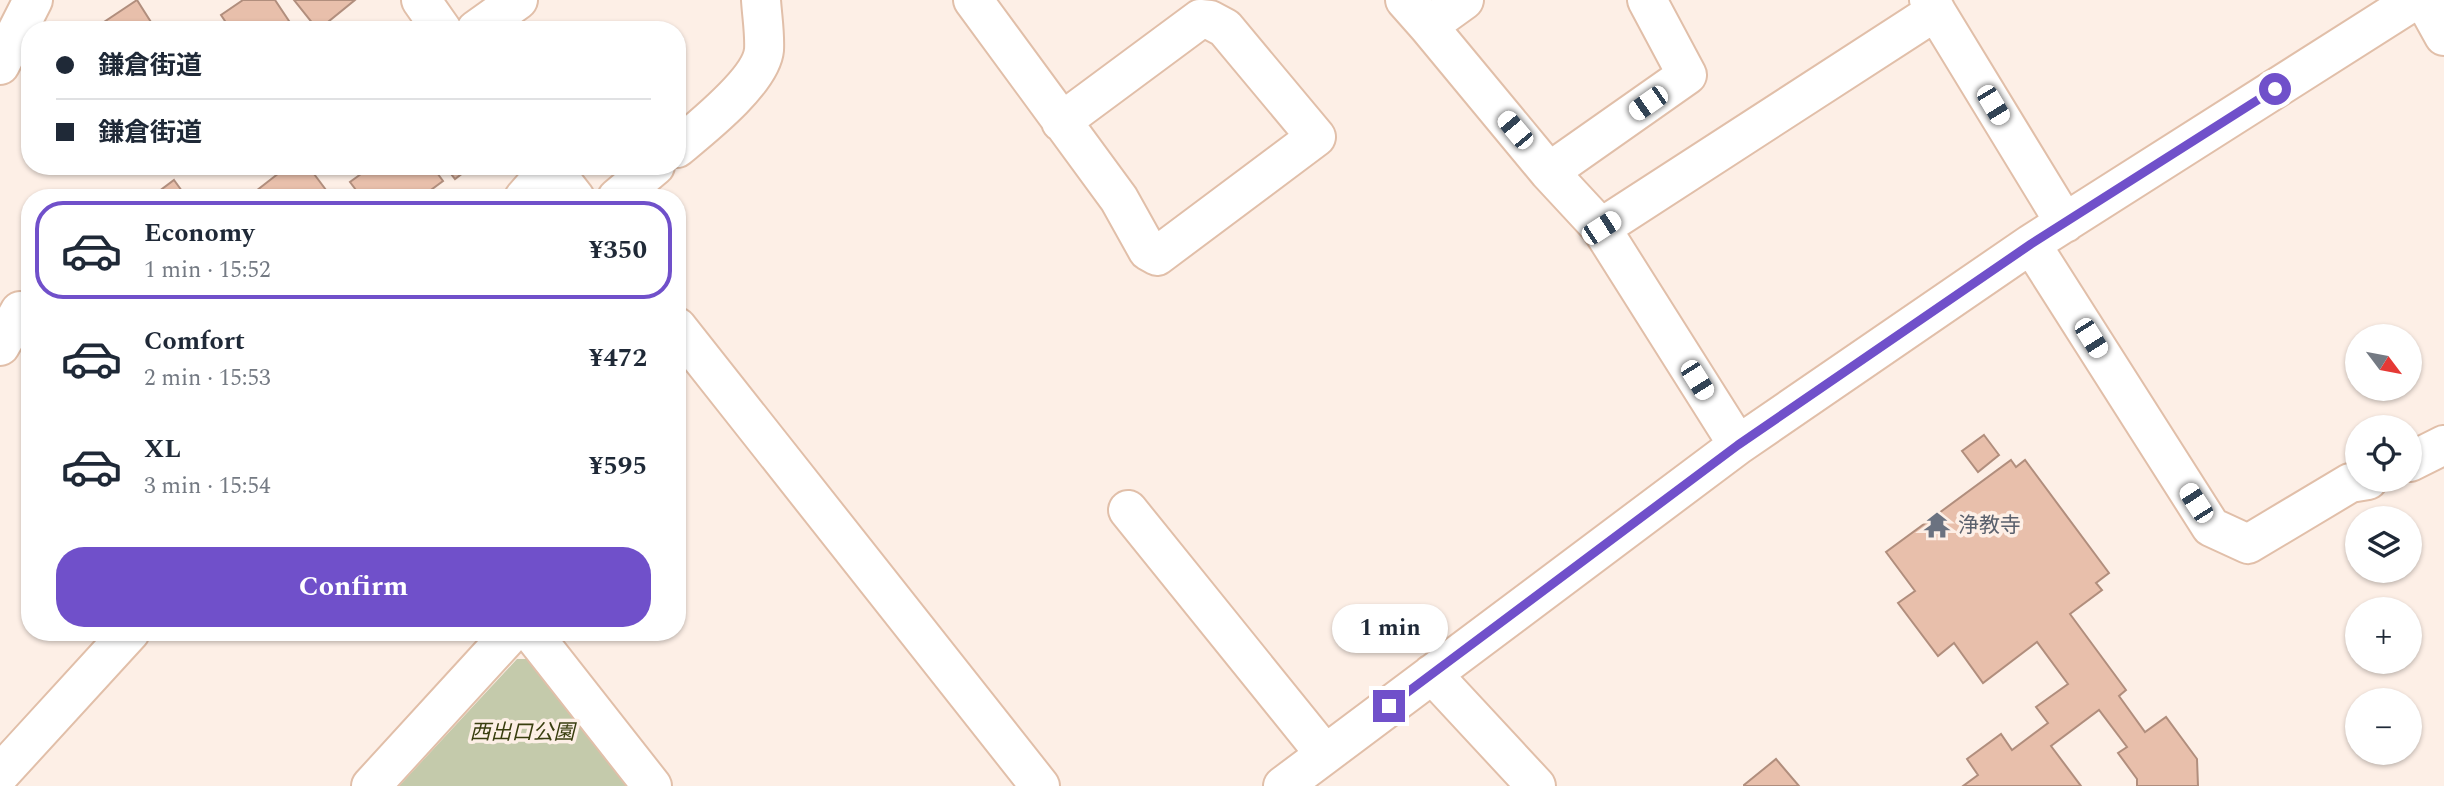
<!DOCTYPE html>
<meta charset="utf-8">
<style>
body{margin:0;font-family:Spectral,"Noto Sans JP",serif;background:#f6f6f7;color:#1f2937;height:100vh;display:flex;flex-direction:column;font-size:26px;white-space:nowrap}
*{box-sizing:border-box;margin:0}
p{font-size:23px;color:#747a83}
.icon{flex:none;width:38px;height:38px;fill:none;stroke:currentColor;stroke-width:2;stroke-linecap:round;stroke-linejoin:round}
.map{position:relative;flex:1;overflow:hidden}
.side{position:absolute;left:21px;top:189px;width:665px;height:452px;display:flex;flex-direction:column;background:#fff;border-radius:28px;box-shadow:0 2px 5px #0004}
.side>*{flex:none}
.top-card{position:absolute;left:21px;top:21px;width:665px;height:154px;border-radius:28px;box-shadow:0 2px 5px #0004;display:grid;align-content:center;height:154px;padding:0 35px;background:#fff}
.needle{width:46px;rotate:122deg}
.fabs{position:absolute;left:2345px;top:324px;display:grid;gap:14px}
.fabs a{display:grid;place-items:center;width:77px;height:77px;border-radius:50%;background:#fff;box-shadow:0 2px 5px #0004;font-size:35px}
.end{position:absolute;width:32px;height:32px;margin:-16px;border:9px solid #7050ca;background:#fff;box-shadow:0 0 0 4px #fff}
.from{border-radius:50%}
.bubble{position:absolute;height:49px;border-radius:24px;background:#fff;box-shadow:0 2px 5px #0004;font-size:23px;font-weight:700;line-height:49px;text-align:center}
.car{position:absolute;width:21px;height:42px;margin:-21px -10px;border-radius:9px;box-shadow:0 0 5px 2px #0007;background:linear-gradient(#fff 24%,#345 0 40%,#fff 0 76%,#345 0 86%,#fff 0)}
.top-card b{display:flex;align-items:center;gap:24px;height:66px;font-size:26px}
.top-card b+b{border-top:2px solid #e0e1e3}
.top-card i{width:18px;height:18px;background:#1f2937}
ul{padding:12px 0 0;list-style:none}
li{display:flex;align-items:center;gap:21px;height:98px;margin:0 14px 10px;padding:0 21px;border:4px solid transparent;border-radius:28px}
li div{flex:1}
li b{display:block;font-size:26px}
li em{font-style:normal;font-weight:700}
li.current{border-color:#7050ca}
li>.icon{width:63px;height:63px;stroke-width:1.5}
.primary-button{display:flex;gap:14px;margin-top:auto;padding:14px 35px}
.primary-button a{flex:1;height:80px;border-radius:28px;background:#7050ca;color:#fff;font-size:28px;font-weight:700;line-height:80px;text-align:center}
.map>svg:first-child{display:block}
.green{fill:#c4caab}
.building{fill:#e8bfab;stroke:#b18e7d;stroke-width:2}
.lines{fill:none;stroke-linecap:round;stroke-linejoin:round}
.minor-casing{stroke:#e1bfa9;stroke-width:42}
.minor{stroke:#fff;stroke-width:38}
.route{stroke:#7050ca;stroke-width:9}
.labels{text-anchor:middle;stroke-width:7;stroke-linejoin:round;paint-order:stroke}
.worship-label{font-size:21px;fill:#5b616d;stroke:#fdefe6;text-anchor:start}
.park-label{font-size:21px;font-style:italic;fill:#393e0f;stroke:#fdefe6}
</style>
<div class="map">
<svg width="2444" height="786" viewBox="0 0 2444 786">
<rect width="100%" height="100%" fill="#fdefe6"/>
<path class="green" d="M517 659H532L628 786H399Z"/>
<path class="building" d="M137 0 156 30H92Z
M243 0H275L295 30H231L221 15Z
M294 0H355L318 30Z
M288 166H308L329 194 323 198H247Z
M372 166H432L443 181 420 198H362L350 182Z
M445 166H472L455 179Z
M174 180 187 198H150Z
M1984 435 1999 455 1978 472 1962 451Z
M2011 460 2016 467 2025 460 2109 573 2096 583 2102 590 2070 614 2126 690 2119 696 2145 732 2166 717 2197 759 2198 786H2137V779L2118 753 2127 747 2099 710 2051 746 2081 786H1963L1978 775 1967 759 2001 734 2012 750 2048 723 2036 707 2068 684 2037 642 1983 683 1954 643 1938 656 1898 603 1915 591 1886 552Z
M1776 759 1799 786H1744V785Z"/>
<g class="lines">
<g class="minor-casing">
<path id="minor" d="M421 0 442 30
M973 0 1119 199 1148 251 1157 256 1316 137 1225 28 1210 20 1200 19 1061 122
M1405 0 1428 26
M1464 0 1428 26 1549 172 1687 75 1647 0
M1929 0 2065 223
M2424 0 2444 36
M476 30 518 0
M0 65 33 0
M677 148C701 128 761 81 764 50 765 34 762 16 761 0
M550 166 575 198
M1549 172 1601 228 1738 445
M524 198 551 167
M617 198 655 166
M1601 228 1936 11
M2031 244 2211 527 2248 544 2350 483 2368 480
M677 327 1040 786
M0 346 20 311 30 320
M2410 462 2444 445
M1128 510 1325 754
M531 632 652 786
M1432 674 1536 786
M0 774 130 632
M371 786 512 632
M1283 786 1738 445 2031 244 2415 0"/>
</g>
<use href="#minor" class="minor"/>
</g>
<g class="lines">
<path class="route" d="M1389 706 1738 445 2031 244 2275 89"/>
</g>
<defs>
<g id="temple-bare" transform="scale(2.1)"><path d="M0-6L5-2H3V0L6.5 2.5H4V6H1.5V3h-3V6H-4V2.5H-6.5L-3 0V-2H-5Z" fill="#6b7280" stroke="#fdefe6" stroke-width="2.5" paint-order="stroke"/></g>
</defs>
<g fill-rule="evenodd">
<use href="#temple-bare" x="1937" y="525"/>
</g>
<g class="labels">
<g class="worship-label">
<text x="1958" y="532">浄教寺</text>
</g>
<g class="park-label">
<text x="522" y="739">西出口公園</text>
</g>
</g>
</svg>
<div class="fabs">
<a><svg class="needle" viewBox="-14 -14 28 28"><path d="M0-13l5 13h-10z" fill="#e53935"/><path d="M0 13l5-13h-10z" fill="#747a83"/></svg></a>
<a><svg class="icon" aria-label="locate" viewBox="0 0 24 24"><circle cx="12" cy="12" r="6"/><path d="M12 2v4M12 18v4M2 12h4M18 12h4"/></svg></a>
<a><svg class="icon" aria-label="layers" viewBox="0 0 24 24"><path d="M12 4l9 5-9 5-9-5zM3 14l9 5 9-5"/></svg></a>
<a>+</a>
<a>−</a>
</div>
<i class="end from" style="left:2275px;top:89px"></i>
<i class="end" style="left:1389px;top:706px"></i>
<div class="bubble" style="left:1332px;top:604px;width:116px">1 min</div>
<i class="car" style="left:1648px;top:103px;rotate:235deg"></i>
<i class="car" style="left:1993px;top:105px;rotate:149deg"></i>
<i class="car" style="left:1515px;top:130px;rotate:320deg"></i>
<i class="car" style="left:1601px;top:228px;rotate:57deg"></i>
<i class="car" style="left:2091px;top:338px;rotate:148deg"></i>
<i class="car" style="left:1697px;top:380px;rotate:148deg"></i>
<i class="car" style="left:2196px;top:503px;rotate:327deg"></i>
<div class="top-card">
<b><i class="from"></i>鎌倉街道</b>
<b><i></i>鎌倉街道</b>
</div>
<section class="side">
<ul>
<li class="current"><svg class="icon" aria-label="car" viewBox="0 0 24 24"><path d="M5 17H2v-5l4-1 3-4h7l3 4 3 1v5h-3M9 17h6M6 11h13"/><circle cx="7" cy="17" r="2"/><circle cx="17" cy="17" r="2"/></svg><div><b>Economy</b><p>1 min · 15:52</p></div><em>¥350</em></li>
<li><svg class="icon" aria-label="car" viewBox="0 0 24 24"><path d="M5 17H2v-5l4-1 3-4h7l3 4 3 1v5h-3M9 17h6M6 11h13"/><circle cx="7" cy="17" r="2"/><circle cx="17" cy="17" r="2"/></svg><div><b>Comfort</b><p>2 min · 15:53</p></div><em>¥472</em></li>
<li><svg class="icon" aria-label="car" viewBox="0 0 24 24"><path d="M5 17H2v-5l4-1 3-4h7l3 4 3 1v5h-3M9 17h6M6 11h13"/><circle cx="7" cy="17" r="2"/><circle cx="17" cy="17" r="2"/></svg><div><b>XL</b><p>3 min · 15:54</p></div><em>¥595</em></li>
</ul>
<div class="primary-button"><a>Confirm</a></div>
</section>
</div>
